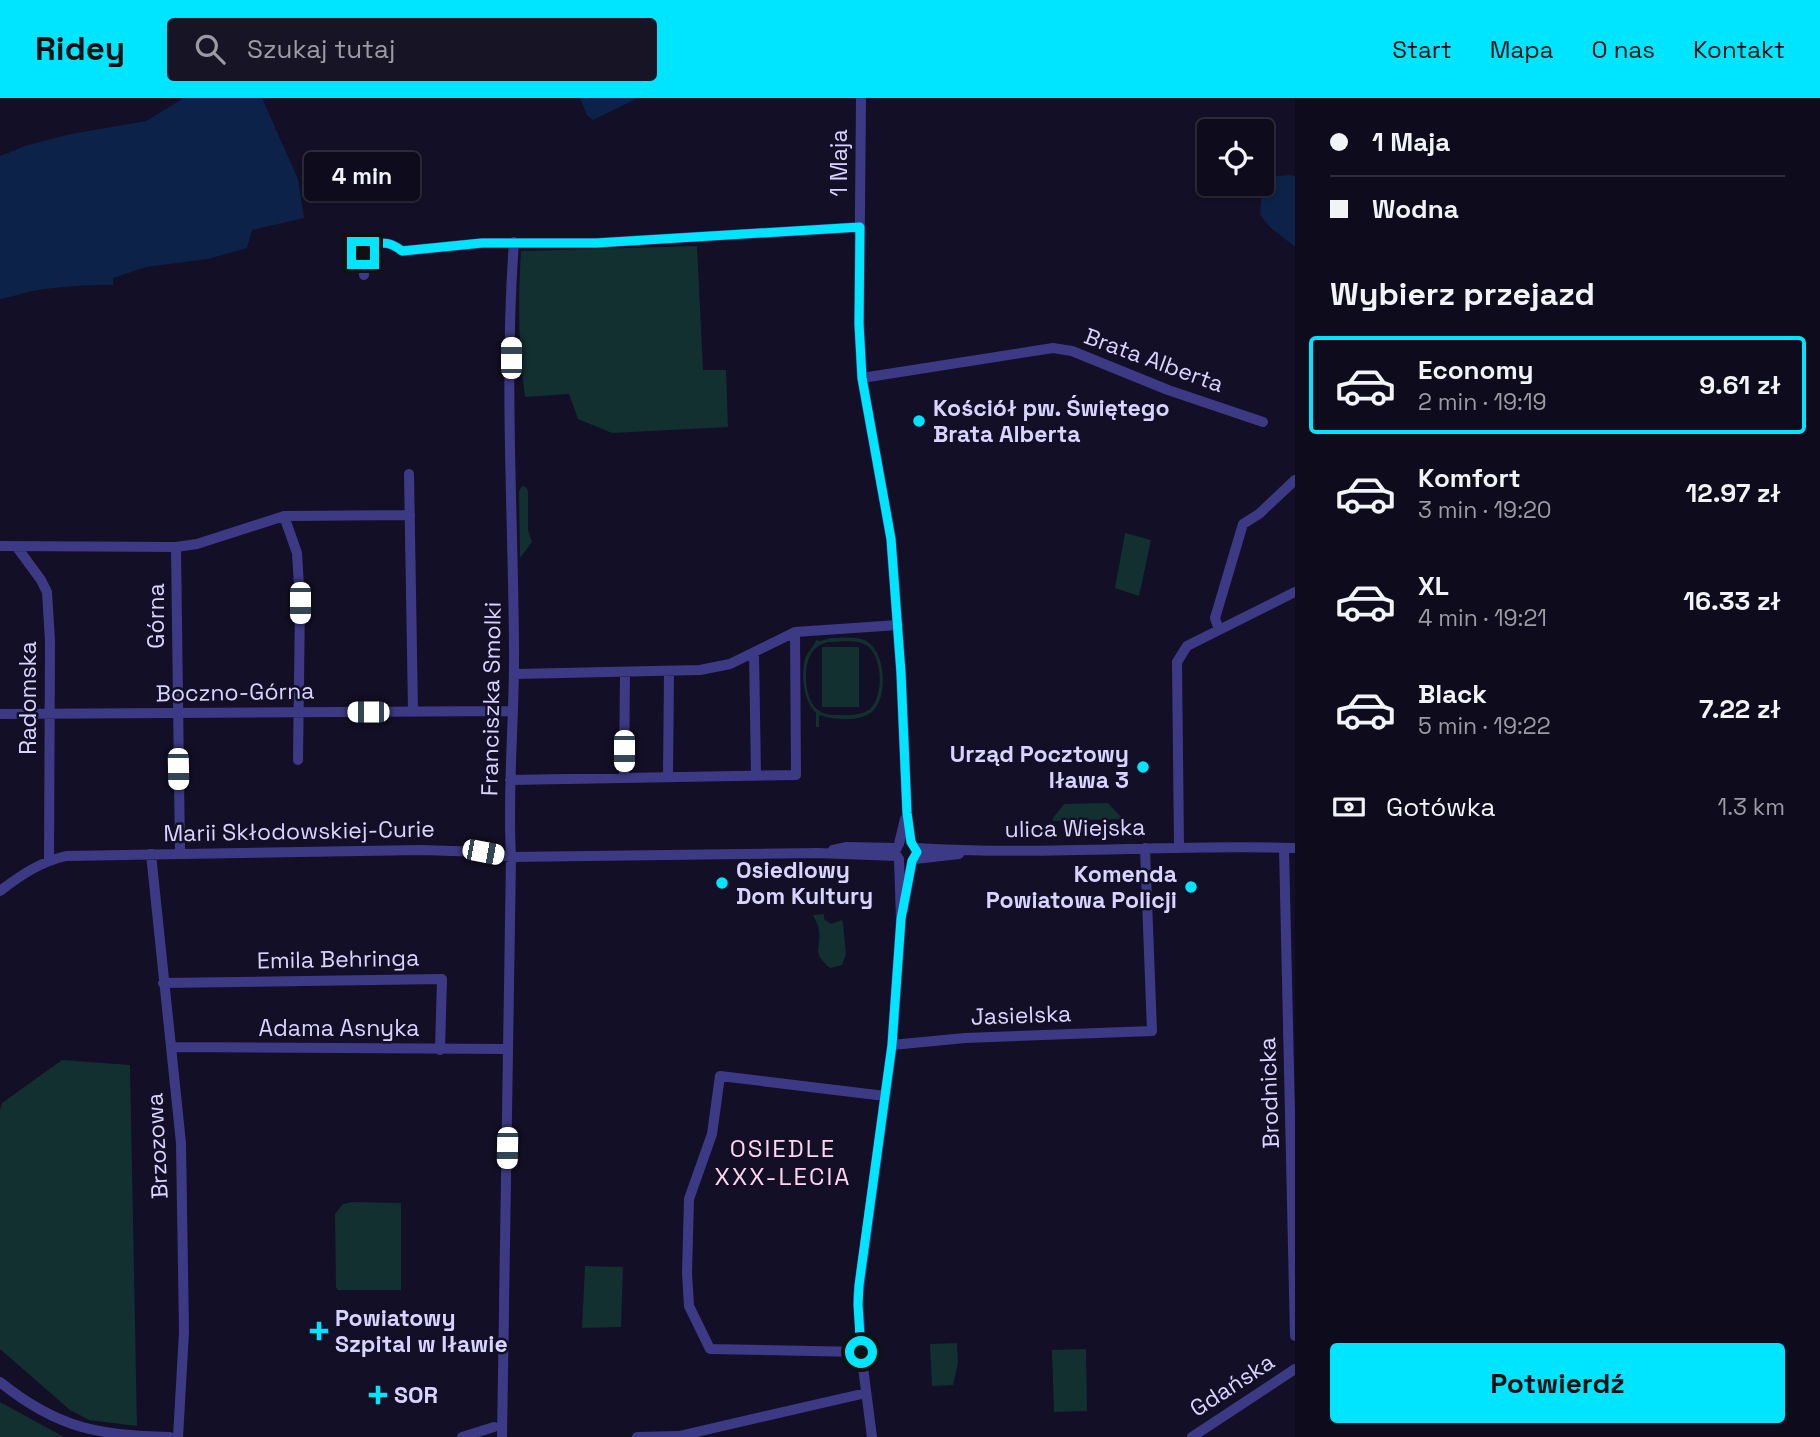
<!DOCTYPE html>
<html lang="pl">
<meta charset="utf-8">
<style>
body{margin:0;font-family:"Space Grotesk",sans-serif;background:#171425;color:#f1f3f6;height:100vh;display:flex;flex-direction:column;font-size:26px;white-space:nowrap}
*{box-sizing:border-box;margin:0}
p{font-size:23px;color:#9b9ba3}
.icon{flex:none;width:38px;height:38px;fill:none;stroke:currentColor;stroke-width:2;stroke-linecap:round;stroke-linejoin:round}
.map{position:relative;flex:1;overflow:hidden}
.details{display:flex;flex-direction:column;background:#0e0b1c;width:525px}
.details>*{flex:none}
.hud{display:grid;align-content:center;height:154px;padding:0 35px;background:#0e0b1c}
.controls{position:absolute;left:1197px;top:21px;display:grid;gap:14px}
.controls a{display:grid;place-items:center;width:77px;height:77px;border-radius:7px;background:#0e0b1c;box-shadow:0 2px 5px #0004,0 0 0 2px #2e2b3b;font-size:35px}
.end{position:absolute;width:32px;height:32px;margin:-16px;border:9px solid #00e5ff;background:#111;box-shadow:0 0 0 4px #111}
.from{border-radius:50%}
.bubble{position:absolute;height:49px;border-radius:7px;background:#0e0b1c;box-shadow:0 2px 5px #0004,0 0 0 2px #2e2b3b;font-size:23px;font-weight:600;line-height:49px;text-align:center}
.car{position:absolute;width:21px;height:42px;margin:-21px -10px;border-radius:9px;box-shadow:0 0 5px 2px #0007;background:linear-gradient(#fff 24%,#345 0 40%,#fff 0 76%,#345 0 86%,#fff 0)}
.hud b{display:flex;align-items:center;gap:24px;height:66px;font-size:26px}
.hud b+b{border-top:2px solid #2e2b3b}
.hud i{width:18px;height:18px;background:#f1f3f6}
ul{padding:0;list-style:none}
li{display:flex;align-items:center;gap:21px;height:98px;margin:0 14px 10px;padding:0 21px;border:4px solid transparent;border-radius:7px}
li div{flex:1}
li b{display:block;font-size:26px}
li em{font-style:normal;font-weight:600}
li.on{border-color:#00e5ff}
li>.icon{width:63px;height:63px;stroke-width:1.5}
h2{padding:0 35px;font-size:32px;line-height:84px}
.pay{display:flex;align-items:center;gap:18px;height:77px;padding:0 35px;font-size:26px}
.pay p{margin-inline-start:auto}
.cta{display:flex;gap:14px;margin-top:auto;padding:14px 35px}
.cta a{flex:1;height:80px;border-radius:7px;background:#00e5ff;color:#111;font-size:28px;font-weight:600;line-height:80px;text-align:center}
header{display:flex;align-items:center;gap:42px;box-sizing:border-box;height:98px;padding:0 35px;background:#00e5ff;color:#111}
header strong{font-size:33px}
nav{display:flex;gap:38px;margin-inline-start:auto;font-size:24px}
.search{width:490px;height:63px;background:#171425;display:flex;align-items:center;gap:18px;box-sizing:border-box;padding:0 24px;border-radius:7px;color:#9b9ba3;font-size:26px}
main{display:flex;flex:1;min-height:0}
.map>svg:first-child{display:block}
.green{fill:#12302f;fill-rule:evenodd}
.water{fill:#0c2248}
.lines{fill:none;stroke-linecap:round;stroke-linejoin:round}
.minor{stroke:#3d3a85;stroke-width:10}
.route{stroke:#00e5ff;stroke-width:9}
.poi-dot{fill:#00e5ff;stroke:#130f26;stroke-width:2.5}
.labels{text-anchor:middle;stroke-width:5;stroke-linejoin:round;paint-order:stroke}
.street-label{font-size:23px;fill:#d9d4ff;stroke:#130f26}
.poi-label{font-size:23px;font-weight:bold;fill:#d9d4ff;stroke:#130f26;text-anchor:start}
.neighbourhood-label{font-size:24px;letter-spacing:2px;fill:#ffd6f0;stroke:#130f26}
</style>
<header>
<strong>Ridey</strong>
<div class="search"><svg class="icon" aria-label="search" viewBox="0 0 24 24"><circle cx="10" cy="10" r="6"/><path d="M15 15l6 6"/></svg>Szukaj tutaj</div>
<nav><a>Start</a><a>Mapa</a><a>O nas</a><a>Kontakt</a></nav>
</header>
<main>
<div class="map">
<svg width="1295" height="1339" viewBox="0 0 1295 1339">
<rect width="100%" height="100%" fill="#130f26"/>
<path class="green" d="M697 148 703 272H726L728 329 612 335 578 321 569 296 525 299C518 250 518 202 521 153Z
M522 388 526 389 528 393V432L532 444 520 460 519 393Z
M1125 435 1151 442 1139 498 1115 490Z
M831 540C841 540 854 538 864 542 886 551 889 599 872 614 860 624 833 622 819 617V629H816V615C803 602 801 578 805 561 808 553 814 549 816 542L820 543ZM828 544C840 544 856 541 866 547 883 557 884 598 870 611 862 617 853 617 844 617 835 617 826 618 818 612 804 602 803 569 811 556 815 549 821 546 828 544Z
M822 549H859V609H822Z
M1108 705 1121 719V721L1053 723V720L1064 706Z
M824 816V821L831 826 842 822 843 826 846 856 842 867 830 870C811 853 821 853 819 833 819 828 815 821 813 817Z
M62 962 130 967 137 1328 89 1322 70 1312 0 1251V1012L2 1005Z
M352 1104 401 1105V1192H338L336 1189 335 1116 343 1106Z
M585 1168 623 1169 621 1229 582 1230Z
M957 1245 958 1265 953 1287 932 1288 930 1246Z
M1086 1251 1087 1313 1054 1314 1052 1252Z
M0 1304 64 1339H0Z"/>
<path class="water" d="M184 0H262L298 81 304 120 252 132 247 150 208 161 146 169 113 180V187C87 187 60 188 33 193 22 195 12 199 0 201V58L28 47 71 36 146 23Z
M580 0H638L593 22 587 17Z
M1289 77 1295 78V149L1270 129 1260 117 1262 90 1267 79Z"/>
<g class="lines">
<path class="minor" d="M861 0 859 226 862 280 891 441 901 575 907 715 911 744
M364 177 363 155 369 146C383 144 391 144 402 153L482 145H596L860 129
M862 280 1053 250 1072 253 1168 292 1263 324
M409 376 413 613
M284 418 297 455 300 505 298 662
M0 448 176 449 197 446 284 418 410 417
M16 448 41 482 47 494 50 543 49 762
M176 449 180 755
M1219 532 1215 520 1243 426 1259 416 1295 382
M754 554 756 677
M515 576 700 572 730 566 795 534 898 527
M0 616 512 613
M624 679 625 575
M668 679 669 574
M510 682 796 677 795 534
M899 746 905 721
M1179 749 1177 564 1187 548 1295 494
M916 750C1042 758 1169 746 1295 750
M1284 750 1295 1238
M833 752 847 749 897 750
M151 756 181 1045 184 1234 178 1339
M915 761 959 756
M0 793C21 777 40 764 66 758L421 752 483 754 511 759 817 755 897 758
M903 812 912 763
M163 885 442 881 440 952
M892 947 965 940 1152 933 1145 750
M171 949 508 951
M861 1254 710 1251 689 1208 687 1175 689 1101 712 1036 720 978 885 998
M0 1284C57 1330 99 1338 170 1339
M462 1339 494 1329
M502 1339 511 759C507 688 515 618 514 547 513 414 504 277 514 144
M637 1339 679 1338 866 1295
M872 1339 861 1254 858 1198 892 947 901 821 899 761
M1192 1339 1295 1271"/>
</g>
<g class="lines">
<path class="route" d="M363 155 369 146C383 144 391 144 402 153L482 145H596L860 129 859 226 862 280 891 441 901 575 907 715 911 744 917 754 912 763 901 821 892 947 859 1187 858 1207 861 1254"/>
</g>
<g class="poi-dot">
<circle cx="919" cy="323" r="7"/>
<circle cx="1143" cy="669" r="7"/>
<circle cx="722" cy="785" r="7"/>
<circle cx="1191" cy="789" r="7"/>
<path d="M315.5 1222.5h7v7h7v7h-7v7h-7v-7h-7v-7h7z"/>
<path d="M374.5 1286.5h7v7h7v7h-7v7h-7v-7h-7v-7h7z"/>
</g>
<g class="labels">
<g class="street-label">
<text transform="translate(839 65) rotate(-90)" y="8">1 Maja</text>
<text transform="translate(1154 262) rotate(20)" y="8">Brata Alberta</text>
<text transform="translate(156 518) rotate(-90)" y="8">Górna</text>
<text transform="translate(235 594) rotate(-1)" y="8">Boczno-Górna</text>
<text transform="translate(28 600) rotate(-90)" y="8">Radomska</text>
<text transform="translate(491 601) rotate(-89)" y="8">Franciszka Smolki</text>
<text transform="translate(1075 730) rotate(-1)" y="8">ulica Wiejska</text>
<text transform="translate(299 733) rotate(-1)" y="8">Marii Skłodowskiej-Curie</text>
<text transform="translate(338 861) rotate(-1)" y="8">Emila Behringa</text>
<text transform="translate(1021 917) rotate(-2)" y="8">Jasielska</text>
<text x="339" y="938">Adama Asnyka</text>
<text transform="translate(1269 995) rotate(-92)" y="8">Brodnicka</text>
<text transform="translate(157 1048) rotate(-93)" y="8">Brzozowa</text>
<text transform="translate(1232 1287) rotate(-33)" y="8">Gdańska</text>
</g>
<g class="poi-label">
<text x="933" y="318">Kościół pw. Świętego<tspan x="933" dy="26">Brata Alberta</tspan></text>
<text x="1129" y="664" text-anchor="end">Urząd Pocztowy<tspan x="1129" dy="26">Iława 3</tspan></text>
<text x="736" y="780">Osiedlowy<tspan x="736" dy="26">Dom Kultury</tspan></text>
<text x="1177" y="784" text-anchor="end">Komenda<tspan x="1177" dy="26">Powiatowa Policji</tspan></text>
<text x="335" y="1228">Powiatowy<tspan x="335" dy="26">Szpital w Iławie</tspan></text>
<text x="394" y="1305">SOR</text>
</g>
<g class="neighbourhood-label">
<text x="783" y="1059">OSIEDLE<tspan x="783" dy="28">XXX-LECIA</tspan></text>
</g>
</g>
</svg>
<div class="controls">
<a><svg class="icon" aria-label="locate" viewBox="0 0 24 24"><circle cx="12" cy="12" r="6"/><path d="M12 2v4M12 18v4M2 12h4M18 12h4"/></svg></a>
</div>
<i class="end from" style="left:861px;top:1254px"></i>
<i class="end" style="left:363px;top:155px"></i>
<div class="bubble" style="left:304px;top:54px;width:116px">4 min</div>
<i class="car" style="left:511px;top:260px;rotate:0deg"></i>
<i class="car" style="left:300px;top:505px;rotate:180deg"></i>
<i class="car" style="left:368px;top:614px;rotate:270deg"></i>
<i class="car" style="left:624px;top:653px;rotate:180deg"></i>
<i class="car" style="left:178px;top:671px;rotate:179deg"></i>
<i class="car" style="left:483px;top:754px;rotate:101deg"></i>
<i class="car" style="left:507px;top:1050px;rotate:181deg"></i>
</div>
<section class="details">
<div class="hud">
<b><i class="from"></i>1 Maja</b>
<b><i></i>Wodna</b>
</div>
<h2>Wybierz przejazd</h2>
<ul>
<li class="on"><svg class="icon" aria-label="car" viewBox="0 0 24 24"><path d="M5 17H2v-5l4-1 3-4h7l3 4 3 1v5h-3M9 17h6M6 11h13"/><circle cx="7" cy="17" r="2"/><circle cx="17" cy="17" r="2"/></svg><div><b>Economy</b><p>2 min · 19:19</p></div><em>9.61 zł</em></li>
<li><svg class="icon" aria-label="car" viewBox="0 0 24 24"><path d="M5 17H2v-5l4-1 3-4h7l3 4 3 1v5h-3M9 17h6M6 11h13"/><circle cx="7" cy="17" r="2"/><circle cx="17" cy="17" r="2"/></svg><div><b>Komfort</b><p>3 min · 19:20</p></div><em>12.97 zł</em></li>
<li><svg class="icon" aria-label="car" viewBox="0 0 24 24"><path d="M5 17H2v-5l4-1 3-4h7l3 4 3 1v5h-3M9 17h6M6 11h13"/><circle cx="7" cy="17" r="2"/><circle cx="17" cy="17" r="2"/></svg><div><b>XL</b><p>4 min · 19:21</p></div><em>16.33 zł</em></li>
<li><svg class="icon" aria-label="car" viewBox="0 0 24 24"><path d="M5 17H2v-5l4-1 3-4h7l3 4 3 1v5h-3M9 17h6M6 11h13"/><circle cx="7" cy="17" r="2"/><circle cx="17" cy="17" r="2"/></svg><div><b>Black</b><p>5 min · 19:22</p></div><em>7.22 zł</em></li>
</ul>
<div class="pay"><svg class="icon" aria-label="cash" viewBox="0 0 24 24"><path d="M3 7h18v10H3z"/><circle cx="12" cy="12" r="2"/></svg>Gotówka<p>1.3 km</p></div>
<div class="cta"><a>Potwierdź</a></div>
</section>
</main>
